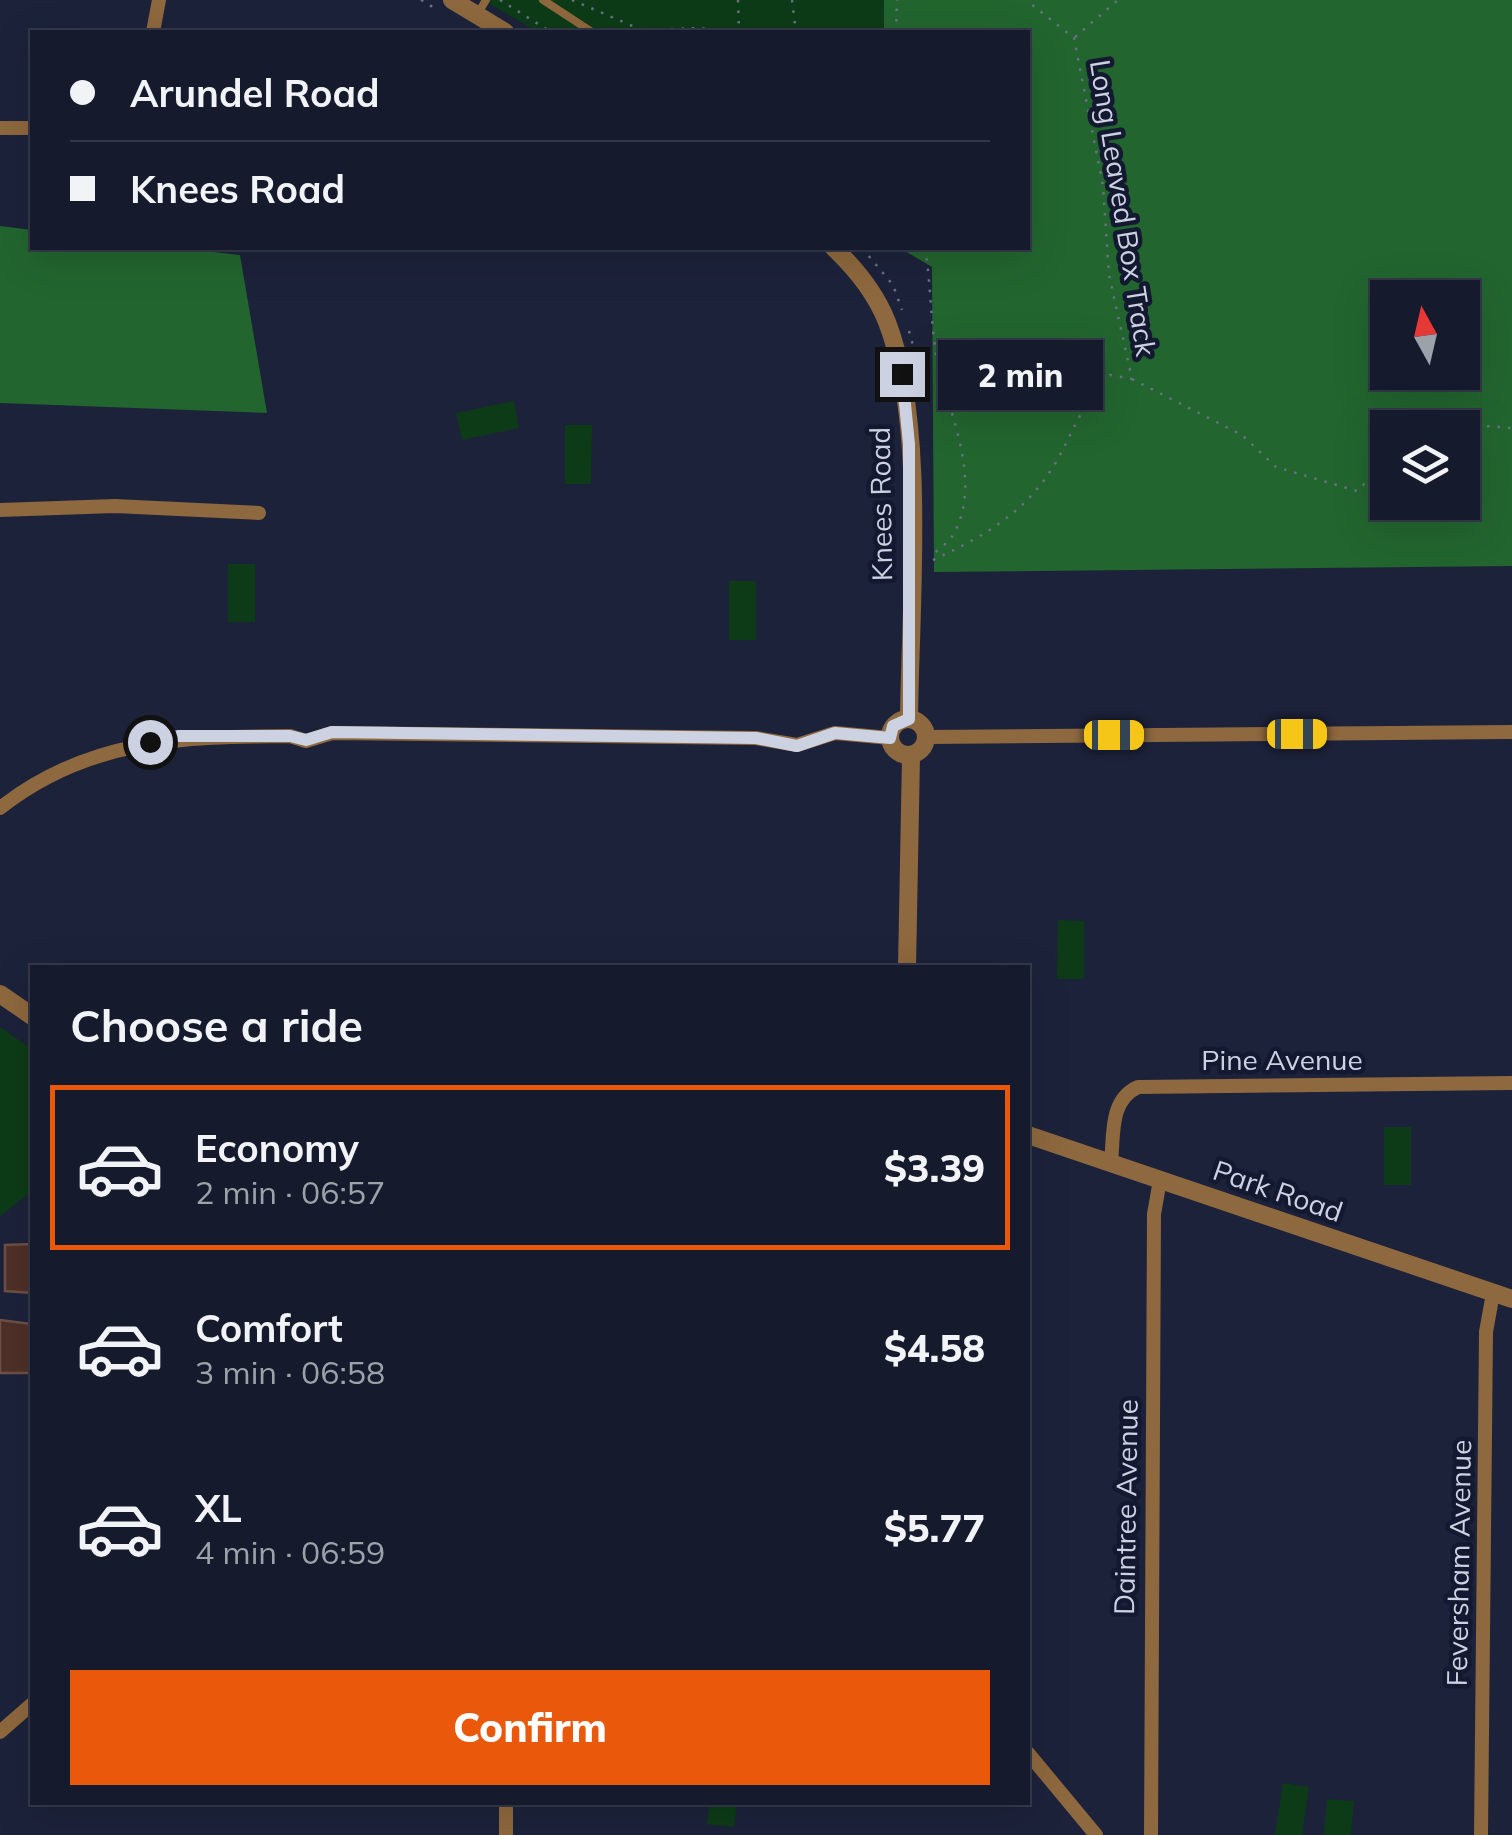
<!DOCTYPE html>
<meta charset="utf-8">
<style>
body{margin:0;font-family:Mulish,sans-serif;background:#222738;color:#f1f3f6;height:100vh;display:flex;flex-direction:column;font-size:38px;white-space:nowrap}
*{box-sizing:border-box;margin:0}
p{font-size:32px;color:#9da1a9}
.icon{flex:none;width:55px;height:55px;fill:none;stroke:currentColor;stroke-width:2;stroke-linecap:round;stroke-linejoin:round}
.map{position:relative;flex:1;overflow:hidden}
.sheet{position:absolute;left:30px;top:965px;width:1000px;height:840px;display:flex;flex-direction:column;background:#151a2c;border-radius:0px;box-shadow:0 10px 40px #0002,0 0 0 2px #343848}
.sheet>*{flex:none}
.guide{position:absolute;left:30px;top:30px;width:1000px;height:220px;border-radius:0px;box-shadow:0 10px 40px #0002,0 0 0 2px #343848;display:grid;align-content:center;height:220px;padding:0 40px;background:#151a2c}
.needle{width:65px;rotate:352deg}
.fabs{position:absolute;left:1370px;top:280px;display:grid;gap:20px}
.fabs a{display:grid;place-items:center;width:110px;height:110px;border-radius:0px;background:#151a2c;box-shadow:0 10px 40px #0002,0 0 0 2px #343848;font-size:50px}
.end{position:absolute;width:45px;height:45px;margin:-22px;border:12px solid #cdd2e2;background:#111;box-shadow:0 0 0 5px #111}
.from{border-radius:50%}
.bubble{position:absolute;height:70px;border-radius:0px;background:#151a2c;box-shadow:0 10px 40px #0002,0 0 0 2px #343848;font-size:32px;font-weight:800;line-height:70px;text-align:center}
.car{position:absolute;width:30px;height:60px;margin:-30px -15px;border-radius:12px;box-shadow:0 0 8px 2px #0007;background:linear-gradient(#f5c518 24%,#345 0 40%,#f5c518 0 76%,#345 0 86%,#f5c518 0)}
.guide b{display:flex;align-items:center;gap:35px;height:95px;font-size:38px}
.guide b+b{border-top:2px solid #343848}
.guide i{width:25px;height:25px;background:#f1f3f6}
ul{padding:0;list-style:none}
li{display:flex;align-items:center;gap:30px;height:165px;margin:0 20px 15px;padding:0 20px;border:5px solid transparent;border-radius:0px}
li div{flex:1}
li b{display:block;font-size:38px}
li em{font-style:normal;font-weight:800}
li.on{border-color:#ea580c}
li>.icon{width:90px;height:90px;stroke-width:1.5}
h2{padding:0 40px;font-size:45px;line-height:120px}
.primary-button{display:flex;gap:20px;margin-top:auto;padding:20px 40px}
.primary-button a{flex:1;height:115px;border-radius:0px;background:#ea580c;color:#fff;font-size:40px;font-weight:800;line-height:115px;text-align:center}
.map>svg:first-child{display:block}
.green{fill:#0d3b17}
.forest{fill:#22652f;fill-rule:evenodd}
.building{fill:#4e3028;stroke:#6f4f46;stroke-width:2.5}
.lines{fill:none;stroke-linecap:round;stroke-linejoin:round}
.path{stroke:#6a7084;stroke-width:2.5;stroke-dasharray:2.5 8;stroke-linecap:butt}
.service{stroke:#8e683e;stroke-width:8}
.minor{stroke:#8e683e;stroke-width:14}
.tertiary{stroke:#8e683e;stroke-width:18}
.route{stroke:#cdd2e2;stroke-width:12}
.labels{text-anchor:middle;stroke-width:9;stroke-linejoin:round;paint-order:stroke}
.street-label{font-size:28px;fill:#cdd2e2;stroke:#131930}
</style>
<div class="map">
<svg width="1512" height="1835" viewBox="0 0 1512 1835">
<rect width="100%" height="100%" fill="#1c223a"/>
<path class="green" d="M483 0H884V32H538Z
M514 401 519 428 462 440 456 413Z
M565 425H592L591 484H565Z
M228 564H255V622H228Z
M729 581H756V640H729Z
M1058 920 1084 921V979H1057Z
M0 1027 32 1049V1191L0 1216Z
M1384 1127H1411V1185H1384Z
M1283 1783 1309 1787 1302 1835H1275Z
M1327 1799 1354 1801 1351 1835H1324Z
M710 1803H737L734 1827 707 1824Z"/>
<path class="forest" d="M884 0H1512V566L934 572 932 267 900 248H1028V32H884ZM1388 298H1462V372H1388ZM1388 428H1462V502H1388Z
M0 226 32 230V248H178L240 255 267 413 0 403Z"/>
<path class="building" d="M32 1244V1293L5 1291V1245Z
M0 1320 32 1324V1373H0Z"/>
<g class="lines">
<path class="path" d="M421 0 436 9
M500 0 551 32
M572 0 642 30 700 28 725 32
M738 0 739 32
M792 0 796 32
M896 32 897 0
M1075 37 1118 0
M862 248 893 285 902 310
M925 248C932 289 930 337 941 377 954 423 981 487 953 535 949 542 938 550 931 556
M909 331 919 367
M1132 379 1242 435 1276 467 1357 491 1388 461
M1435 428 1458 424 1512 428
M933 560C982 537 1023 515 1053 467 1072 436 1083 399 1110 375L1132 379 1109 275 1103 186 1074 38 1026 0"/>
<path class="service" d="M543 0 592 32
M477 15 486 0"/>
<path class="minor" d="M153 32 159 0
M0 128H32
M0 510 115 506 259 513
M927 737 1512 732
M0 808C89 738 183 737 290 736L306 741 332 733 756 738 797 745 835 733 890 738
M1111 1163C1114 1135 1109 1100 1138 1087L1512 1083
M0 1732 32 1704
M1028 1753 1096 1835
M506 1835V1802
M1151 1835 1154 1214 1160 1180
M1481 1835 1486 1332 1493 1293"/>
<path class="tertiary" d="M452 0 505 32
M834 248C855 268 876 294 887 322 927 425 910 606 909 719
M890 737a18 18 0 1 1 36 0a18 18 0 1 1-36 0Z
M907 968 911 756
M0 994 32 1016
M1028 1135 1512 1299"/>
</g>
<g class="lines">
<path class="route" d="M150 742 178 736H290L306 740 332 732 756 738 797 746 835 733 890 738 893 726 909 719V444L902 374"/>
</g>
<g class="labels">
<g class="street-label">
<text transform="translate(1123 208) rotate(81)" y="10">Long Leaved Box Track</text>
<text transform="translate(881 504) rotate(-91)" y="10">Knees Road</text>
<text x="1282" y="1070">Pine Avenue</text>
<text transform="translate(1278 1191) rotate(19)" y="10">Park Road</text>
<text transform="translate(1126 1507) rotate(-89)" y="10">Daintree Avenue</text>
<text transform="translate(1459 1563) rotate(-89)" y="10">Feversham Avenue</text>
</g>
</g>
</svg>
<div class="fabs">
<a><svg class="needle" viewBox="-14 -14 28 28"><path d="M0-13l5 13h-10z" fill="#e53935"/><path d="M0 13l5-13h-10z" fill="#9da1a9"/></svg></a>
<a><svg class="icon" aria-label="layers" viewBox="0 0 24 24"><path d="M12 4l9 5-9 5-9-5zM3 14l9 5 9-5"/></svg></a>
</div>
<i class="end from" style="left:150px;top:742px"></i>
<i class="end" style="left:902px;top:374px"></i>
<div class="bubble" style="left:938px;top:340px;width:165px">2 min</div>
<i class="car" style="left:1297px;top:734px;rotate:90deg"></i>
<i class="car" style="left:1114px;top:735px;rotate:90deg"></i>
<div class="guide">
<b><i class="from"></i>Arundel Road</b>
<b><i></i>Knees Road</b>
</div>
<section class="sheet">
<h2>Choose a ride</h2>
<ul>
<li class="on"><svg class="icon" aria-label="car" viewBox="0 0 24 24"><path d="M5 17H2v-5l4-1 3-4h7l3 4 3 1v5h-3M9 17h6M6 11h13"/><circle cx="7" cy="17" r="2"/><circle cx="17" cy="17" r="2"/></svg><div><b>Economy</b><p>2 min · 06:57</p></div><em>$3.39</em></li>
<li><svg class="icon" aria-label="car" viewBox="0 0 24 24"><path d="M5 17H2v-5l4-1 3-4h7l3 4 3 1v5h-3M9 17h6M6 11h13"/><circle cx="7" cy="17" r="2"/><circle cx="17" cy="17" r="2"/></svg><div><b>Comfort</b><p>3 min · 06:58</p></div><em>$4.58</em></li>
<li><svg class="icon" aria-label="car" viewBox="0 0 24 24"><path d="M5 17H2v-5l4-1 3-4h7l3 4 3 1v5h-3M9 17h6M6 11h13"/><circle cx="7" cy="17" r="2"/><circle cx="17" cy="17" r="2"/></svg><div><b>XL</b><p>4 min · 06:59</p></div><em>$5.77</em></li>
</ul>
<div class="primary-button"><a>Confirm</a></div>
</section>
</div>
